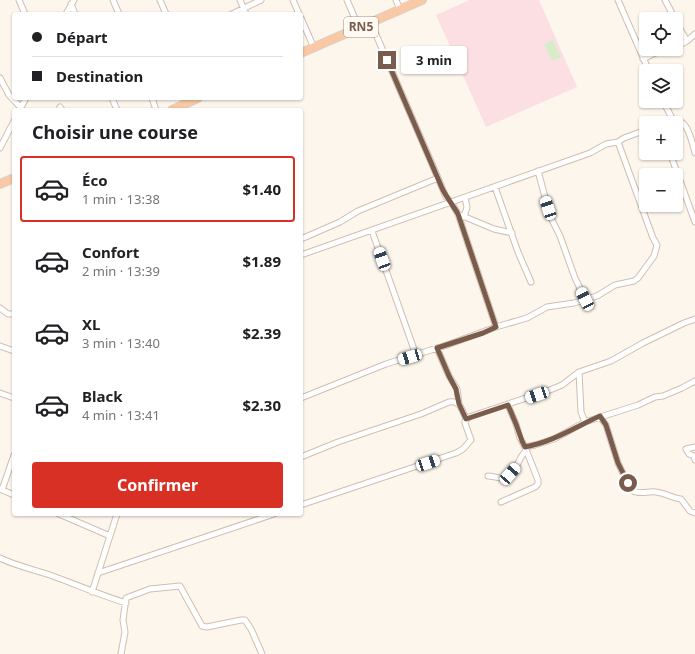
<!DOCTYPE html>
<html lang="fr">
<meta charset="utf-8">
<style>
body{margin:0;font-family:"Noto Sans",sans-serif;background:#f2f2f2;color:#202124;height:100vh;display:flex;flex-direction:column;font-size:15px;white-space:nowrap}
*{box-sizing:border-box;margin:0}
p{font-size:13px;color:#757577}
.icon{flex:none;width:22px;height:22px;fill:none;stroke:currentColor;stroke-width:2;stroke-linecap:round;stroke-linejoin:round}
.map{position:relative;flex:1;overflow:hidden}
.sheet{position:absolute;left:12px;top:108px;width:291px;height:408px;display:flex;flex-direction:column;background:#fff;border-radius:4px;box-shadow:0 1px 3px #0004}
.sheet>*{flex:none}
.hud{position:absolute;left:12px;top:12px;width:291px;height:88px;border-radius:4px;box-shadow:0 1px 3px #0004;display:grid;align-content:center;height:88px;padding:0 20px;background:#fff}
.buttons{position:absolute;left:639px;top:12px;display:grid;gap:8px}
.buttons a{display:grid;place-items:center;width:44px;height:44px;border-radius:4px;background:#fff;box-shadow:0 1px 3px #0004;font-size:20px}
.end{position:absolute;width:18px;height:18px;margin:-9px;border:5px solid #7a5c4d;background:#fff;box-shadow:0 0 0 2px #fff}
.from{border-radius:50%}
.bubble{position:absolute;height:28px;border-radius:4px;background:#fff;box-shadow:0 1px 3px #0004;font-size:13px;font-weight:700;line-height:28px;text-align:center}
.car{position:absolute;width:12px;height:24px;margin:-12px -6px;border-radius:5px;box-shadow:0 0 3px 1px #0007;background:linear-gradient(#fff 24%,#345 0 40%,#fff 0 76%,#345 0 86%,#fff 0)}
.hud b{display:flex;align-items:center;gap:14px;height:38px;font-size:15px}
.hud b+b{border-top:1px solid #e0e0e0}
.hud i{width:10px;height:10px;background:#202124}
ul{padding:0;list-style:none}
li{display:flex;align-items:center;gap:12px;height:66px;margin:0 8px 6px;padding:0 12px;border:2px solid transparent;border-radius:4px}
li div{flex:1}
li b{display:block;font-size:15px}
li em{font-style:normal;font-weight:700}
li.active{border-color:#d93025}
li>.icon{width:36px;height:36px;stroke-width:1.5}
h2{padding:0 20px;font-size:18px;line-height:48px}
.action{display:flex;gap:8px;margin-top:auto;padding:8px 20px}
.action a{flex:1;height:46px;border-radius:4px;background:#d93025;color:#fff;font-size:16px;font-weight:700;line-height:46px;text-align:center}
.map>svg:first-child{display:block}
.medical{fill:#fbdfe3}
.green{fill:#d8ecc9}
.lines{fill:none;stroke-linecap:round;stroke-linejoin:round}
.minor-casing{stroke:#d1beb0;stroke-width:7}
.trunk-casing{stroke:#dad1cd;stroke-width:10}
.minor{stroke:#fff;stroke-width:5}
.trunk{stroke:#f9c8a4;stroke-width:8}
.route{stroke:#7a5c4d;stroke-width:5}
.labels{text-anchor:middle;stroke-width:3;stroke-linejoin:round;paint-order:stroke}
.shield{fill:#fffaf3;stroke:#a28b7f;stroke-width:1}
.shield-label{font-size:12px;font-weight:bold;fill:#7a5c4d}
</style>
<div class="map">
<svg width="695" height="654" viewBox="0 0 695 654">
<rect width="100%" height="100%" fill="#fdf6ec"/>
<path class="medical" d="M470 0H539L577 87 486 127 436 15Z"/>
<path class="green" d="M553 40 561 57 552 61 544 44Z"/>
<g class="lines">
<g class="minor-casing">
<path id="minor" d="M19 0 25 14
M113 0 119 14
M160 0 166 14
M240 0 246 14
M293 0 299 14
M347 0 359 28
M396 0 400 10
M618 0 649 71
M665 0 675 19
M71 4 75 14
M66 14 74 0
M232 14 261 0
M301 18 314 48
M676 22 687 41
M676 47 687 41 695 34
M643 59 655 53 671 49
M0 78 9 95 21 108
M112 98 117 110
M152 98 156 110
M663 101 673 120
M60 107 62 110
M20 109 26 98
M667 123C687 112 691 139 695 153
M0 148 14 121
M670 153 695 222
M538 171 545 197 552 220 560 236 575 278 585 299
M438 178 446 197 451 202 458 214 496 327
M495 187 518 252 531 282
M458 214 494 229 512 233
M464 217 467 207 465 198
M372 231 416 355
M301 239 340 222 358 211 438 178 371 23
M301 255 590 153 606 144 618 142 624 138 646 130
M0 308 8 314H14
M0 346 14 351
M437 348 449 376 457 389 459 404
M579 372 581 412 585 422
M0 393 14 398
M301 398 386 364 447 345 496 327 527 318 547 307 574 303 597 296 615 285 634 281 638 278 654 256 657 245 653 238 618 142
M600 417 606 425 618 463 631 490C638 495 648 491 656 492 665 493 672 498 681 499L690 511 695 513
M525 447 535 445 554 439 585 422 638 405 655 397 663 396 682 388 695 381
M695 447 686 449 689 454 694 456 695 460
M301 457 338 442 421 414 449 402C460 400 462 410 466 419
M488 476C494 476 499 479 504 478 518 474 517 458 526 451
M0 489 14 495
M2 490 14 455
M501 502 535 487 538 484V480L525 447 520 438 516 424 508 405
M301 505 456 453 463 449 471 440 465 423V421L469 417 550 390 562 385 579 372 611 361 643 343 684 323 695 319
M59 514 110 536
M0 558C16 566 33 569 50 575 75 584 100 595 126 603
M98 573 274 514
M92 592 117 514
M121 654 125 632 123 620 126 598 150 589 180 586 202 626 207 627 241 620H245L251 629 262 654"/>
</g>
<g class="trunk-casing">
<path id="trunk" d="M301 53 422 0
M172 110 198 98
M0 184 14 178"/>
</g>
<use href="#minor" class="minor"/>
<use href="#trunk" class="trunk"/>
</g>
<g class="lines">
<path class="route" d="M387 60 442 188C446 197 453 205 458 214L496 327 483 333 437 348 449 376 456 389 459 404 466 419 508 405 516 424 522 441 525 447C553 442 575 427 600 416L606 425 618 463 628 483"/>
</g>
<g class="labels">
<rect class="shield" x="344" y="17" width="34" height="20" rx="3"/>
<g class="shield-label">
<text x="361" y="31">RN5</text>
</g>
</g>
</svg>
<div class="buttons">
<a><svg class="icon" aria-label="locate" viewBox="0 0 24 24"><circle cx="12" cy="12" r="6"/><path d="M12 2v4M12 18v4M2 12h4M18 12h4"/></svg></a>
<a><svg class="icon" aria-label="layers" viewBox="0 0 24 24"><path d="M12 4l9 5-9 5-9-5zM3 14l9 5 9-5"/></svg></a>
<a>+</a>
<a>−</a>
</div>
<i class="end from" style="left:628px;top:483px"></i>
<i class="end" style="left:387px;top:60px"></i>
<div class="bubble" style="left:401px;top:46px;width:66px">3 min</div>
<i class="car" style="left:548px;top:208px;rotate:342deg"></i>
<i class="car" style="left:382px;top:259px;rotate:340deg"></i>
<i class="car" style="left:585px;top:299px;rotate:333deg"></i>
<i class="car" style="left:410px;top:357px;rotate:253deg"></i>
<i class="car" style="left:537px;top:395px;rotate:251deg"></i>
<i class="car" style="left:428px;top:463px;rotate:72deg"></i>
<i class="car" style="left:510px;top:474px;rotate:41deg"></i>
<div class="hud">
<b><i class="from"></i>Départ</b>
<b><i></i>Destination</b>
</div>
<section class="sheet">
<h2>Choisir une course</h2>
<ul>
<li class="active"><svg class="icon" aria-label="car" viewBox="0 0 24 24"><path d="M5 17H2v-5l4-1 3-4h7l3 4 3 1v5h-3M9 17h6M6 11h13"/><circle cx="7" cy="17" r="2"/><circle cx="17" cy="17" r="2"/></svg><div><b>Éco</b><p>1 min · 13:38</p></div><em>$1.40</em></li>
<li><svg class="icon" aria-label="car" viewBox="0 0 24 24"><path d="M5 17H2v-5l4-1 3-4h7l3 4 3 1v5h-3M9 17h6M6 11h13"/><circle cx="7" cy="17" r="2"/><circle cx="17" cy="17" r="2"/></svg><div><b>Confort</b><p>2 min · 13:39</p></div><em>$1.89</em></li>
<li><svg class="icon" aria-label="car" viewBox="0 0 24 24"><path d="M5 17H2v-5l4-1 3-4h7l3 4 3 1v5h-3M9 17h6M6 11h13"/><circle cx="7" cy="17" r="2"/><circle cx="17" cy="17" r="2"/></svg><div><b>XL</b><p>3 min · 13:40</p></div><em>$2.39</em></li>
<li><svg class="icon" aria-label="car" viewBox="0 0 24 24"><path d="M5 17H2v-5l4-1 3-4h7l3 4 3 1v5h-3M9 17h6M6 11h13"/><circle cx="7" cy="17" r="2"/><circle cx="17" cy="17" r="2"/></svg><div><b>Black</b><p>4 min · 13:41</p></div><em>$2.30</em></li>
</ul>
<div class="action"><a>Confirmer</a></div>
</section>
</div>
